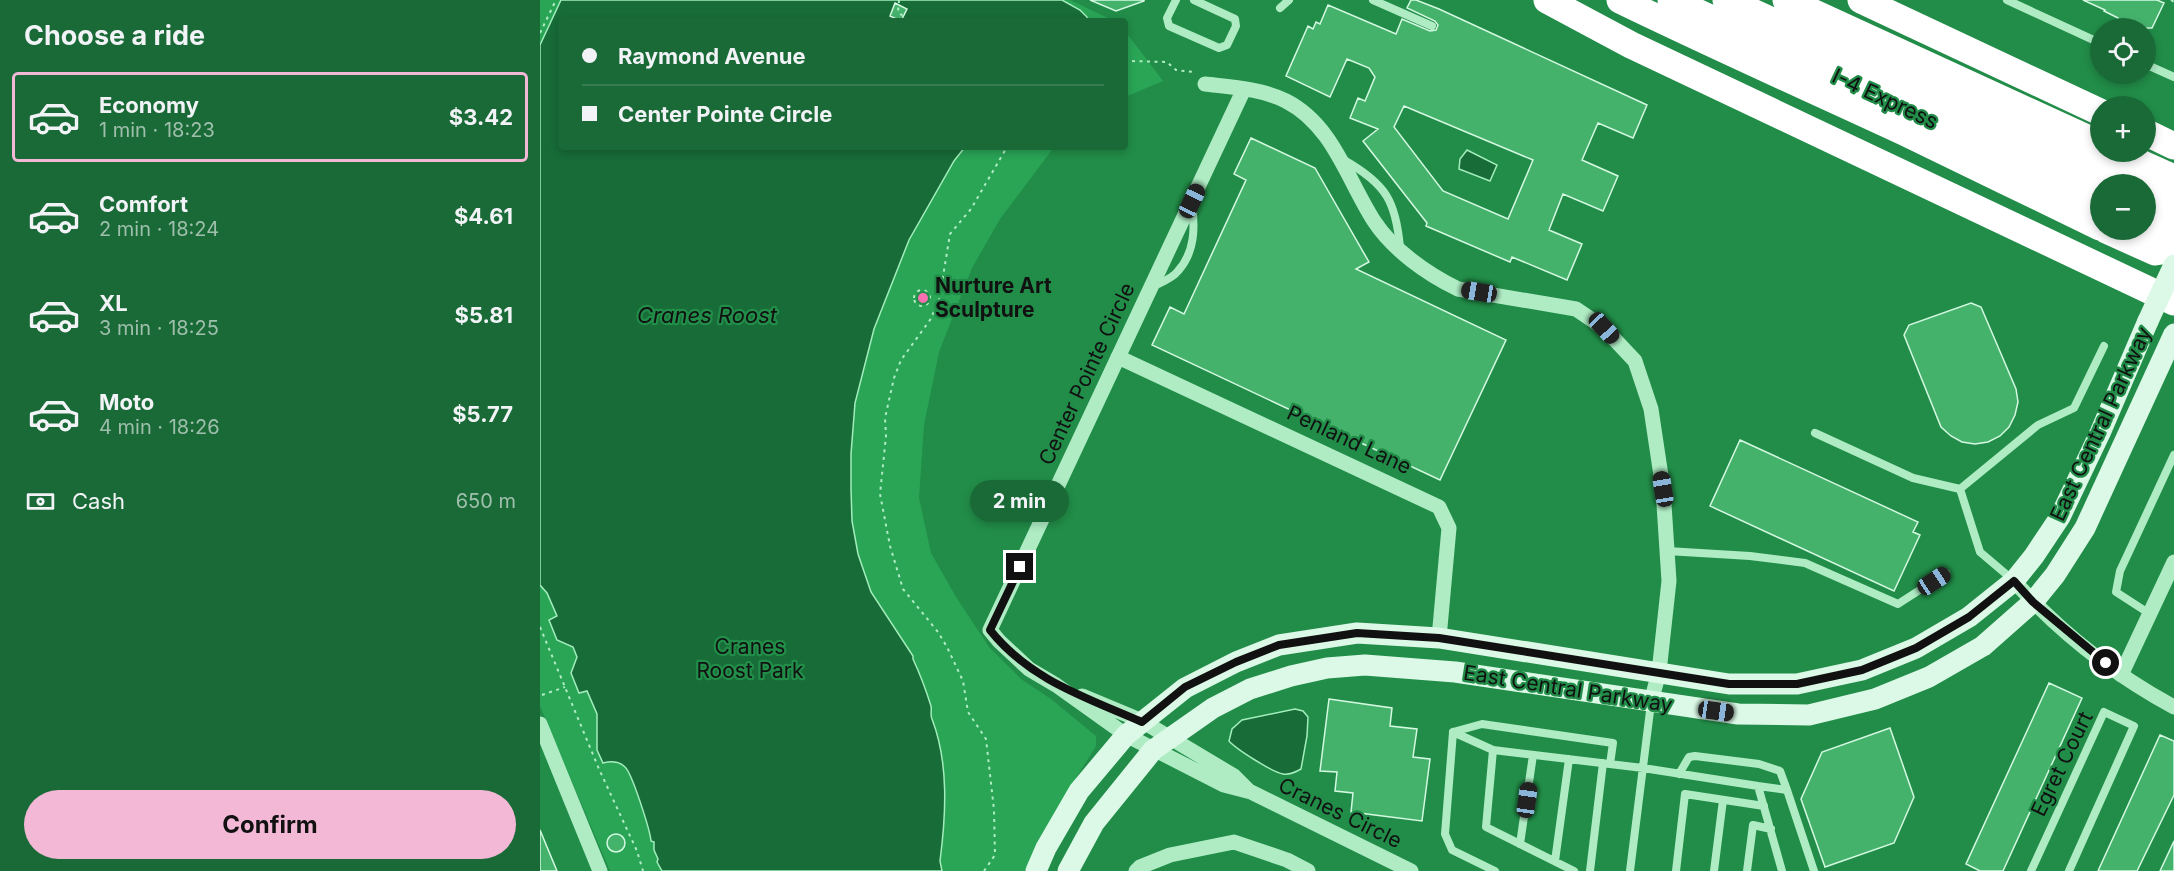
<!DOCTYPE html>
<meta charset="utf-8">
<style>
body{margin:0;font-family:Inter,sans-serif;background:#226f3e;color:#f1f3f6;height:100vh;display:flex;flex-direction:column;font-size:22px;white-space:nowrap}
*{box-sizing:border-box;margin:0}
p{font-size:20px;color:#9fbfad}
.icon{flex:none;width:33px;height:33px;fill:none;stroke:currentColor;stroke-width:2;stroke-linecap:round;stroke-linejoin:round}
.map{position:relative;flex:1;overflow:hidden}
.side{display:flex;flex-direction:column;background:#196a36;width:540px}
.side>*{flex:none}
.top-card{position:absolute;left:18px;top:18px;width:570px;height:132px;border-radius:6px;box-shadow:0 3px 9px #0003;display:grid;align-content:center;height:132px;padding:0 24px;background:#196a36}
.buttons{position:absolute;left:1550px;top:18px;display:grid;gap:12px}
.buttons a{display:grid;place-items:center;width:66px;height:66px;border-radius:50%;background:#196a36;box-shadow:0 3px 9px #0003;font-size:30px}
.end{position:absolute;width:27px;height:27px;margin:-14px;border:8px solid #111;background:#fff;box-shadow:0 0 0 3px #fff}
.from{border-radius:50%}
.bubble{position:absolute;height:42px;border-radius:21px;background:#196a36;box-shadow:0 3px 9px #0003;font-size:20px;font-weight:700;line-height:42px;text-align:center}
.car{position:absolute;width:18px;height:36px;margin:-18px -9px;border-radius:8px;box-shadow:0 0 4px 2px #0007;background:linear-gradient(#222 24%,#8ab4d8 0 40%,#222 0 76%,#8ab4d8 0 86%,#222 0)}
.top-card b{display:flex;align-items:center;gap:21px;height:57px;font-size:22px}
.top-card b+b{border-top:2px solid #377d51}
.top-card i{width:15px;height:15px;background:#f1f3f6}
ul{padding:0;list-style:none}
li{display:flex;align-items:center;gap:18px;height:90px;margin:0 12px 9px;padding:0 12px;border:3px solid transparent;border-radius:6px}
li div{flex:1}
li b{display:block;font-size:22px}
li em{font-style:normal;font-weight:700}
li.selected{border-color:#f4b8d7}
li>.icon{width:54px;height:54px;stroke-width:1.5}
h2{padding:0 24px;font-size:27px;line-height:72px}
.pay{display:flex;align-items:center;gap:15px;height:66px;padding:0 24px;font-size:22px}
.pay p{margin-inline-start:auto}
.button{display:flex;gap:12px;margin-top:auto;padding:12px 24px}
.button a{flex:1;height:69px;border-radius:36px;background:#f4b8d7;color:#111;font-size:24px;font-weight:700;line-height:69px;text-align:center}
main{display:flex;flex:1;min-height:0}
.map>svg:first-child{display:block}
.green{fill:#2aa556}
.water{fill:#176c37;stroke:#a3edbc;stroke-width:1.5}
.building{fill:#45b26c;stroke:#d4f9e1;stroke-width:1.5;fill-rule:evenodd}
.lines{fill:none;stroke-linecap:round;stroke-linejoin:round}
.path{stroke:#afecc4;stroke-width:2;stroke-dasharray:3 4.5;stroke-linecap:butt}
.service{stroke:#afecc4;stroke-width:8}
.minor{stroke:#afecc4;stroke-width:15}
.secondary{stroke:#dbf9e6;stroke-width:21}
.motorway{stroke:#fff;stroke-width:27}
.secondary-bridge{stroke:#dbf9e6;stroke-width:21}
.route{stroke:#111;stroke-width:8}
.poi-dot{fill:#f870b2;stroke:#218d48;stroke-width:2}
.labels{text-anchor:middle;stroke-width:4.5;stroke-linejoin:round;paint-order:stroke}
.street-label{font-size:21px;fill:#111;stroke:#218d48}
.poi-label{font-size:21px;font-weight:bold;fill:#111;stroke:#218d48;text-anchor:start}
.park-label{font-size:21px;fill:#111;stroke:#218d48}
.water-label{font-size:22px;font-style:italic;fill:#111;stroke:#218d48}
</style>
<main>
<section class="side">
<h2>Choose a ride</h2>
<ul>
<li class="selected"><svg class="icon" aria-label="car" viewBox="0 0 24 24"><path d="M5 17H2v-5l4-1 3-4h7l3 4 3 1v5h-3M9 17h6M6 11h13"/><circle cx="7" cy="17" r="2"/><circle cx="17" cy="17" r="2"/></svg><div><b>Economy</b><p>1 min · 18:23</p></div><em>$3.42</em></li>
<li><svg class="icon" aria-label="car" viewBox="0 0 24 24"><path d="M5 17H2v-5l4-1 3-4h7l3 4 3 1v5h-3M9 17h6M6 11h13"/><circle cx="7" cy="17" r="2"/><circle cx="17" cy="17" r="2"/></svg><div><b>Comfort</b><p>2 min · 18:24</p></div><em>$4.61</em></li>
<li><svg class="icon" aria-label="car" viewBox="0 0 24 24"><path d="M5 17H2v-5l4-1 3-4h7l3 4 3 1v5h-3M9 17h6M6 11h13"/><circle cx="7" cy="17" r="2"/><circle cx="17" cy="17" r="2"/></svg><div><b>XL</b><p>3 min · 18:25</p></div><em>$5.81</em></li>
<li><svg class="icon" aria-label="car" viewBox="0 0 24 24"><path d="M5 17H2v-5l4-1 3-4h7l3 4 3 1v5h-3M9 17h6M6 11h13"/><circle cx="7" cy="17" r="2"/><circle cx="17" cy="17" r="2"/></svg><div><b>Moto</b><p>4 min · 18:26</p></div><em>$5.77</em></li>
</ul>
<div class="pay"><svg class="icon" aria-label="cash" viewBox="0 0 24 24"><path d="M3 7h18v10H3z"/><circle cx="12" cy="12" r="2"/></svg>Cash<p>650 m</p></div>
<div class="button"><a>Confirm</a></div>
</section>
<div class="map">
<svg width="1634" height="871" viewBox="0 0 1634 871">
<rect width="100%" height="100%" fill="#218d48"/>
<path class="green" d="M0 0H530L574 21H21V147H514L460 219 432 268 399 352 384 425 379 498 391 553 416 597 449 647 481 679 511 699 556 736V746L516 810 487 871H70L0 706Z
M585 31 623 81 585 97Z"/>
<path class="water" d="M21 0H522L540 10 547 17V21H21V147H425L414 161 369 240 334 329 315 403 311 454V489L312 521 318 554 331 592 373 656V659C380 674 386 690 391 706 392 711 390 715 392 719 409 763 406 815 400 861L402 871H122L117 862 118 859 114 850V842L111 841C110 830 92 773 85 767 79 761 70 761 63 763L57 750V714L47 691 39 693 31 673 37 657 33 647 17 640 9 620 17 616 7 593 0 585V45Z
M927 150 957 165 950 181 919 169 920 159Z
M755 709 763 711 768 717 767 736 761 769C756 772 749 775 743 774 732 772 696 749 689 741L692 729 702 720Z"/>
<path class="building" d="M550 0H604V1L576 11Z
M871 0H876L899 9 1107 105 1093 138 1058 123 1042 160 1078 176 1063 211 1023 194 1009 230 1042 244 1027 280 972 257 970 262 886 226 887 223 823 141 838 129 810 118 818 98 825 101 835 77 829 68 807 59 790 97 746 76 768 26 773 29 776 22 780 24 788 5 856 34 862 19 890 31 896 30 898 25 895 21 867 8ZM864 106 993 160 968 219 903 191 854 127Z
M1543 0H1617L1624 3 1612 28H1593L1577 21 1578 18 1564 11 1565 10Z
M355 3 367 9 361 21 350 16Z
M711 138 775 168 829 262 816 269 966 340 900 480 612 345 630 307 644 314 706 180 694 174Z
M1431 303 1441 307 1476 389 1478 402 1475 415 1469 427 1460 436 1448 442 1435 444 1422 442 1411 436 1401 427 1364 335 1369 325Z
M1200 440 1378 522 1373 532 1380 535 1354 591 1170 506Z
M1509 683 1542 698 1463 871H1440L1426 864Z
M789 699 852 708 850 726 877 729 873 757 890 759 882 821 811 812 813 793 795 791 797 772 780 771Z
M1350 728 1374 797 1354 843 1285 867 1261 799 1282 752Z
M1620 735 1634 741V795L1597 871H1558Z
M0 830 17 871H0Z
M67 843a9 9 0 1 1 18 0a9 9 0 1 1-18 0Z
M1634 841V871H1620Z"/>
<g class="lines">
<path class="path" d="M359 0 358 12 369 21
M1631 0 1634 2
M0 33 16 0
M585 63 589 61 627 62 636 70 653 72
M374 298a8 8 0 1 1 16 0a8 8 0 1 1-16 0Z
M0 627 59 769 97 851 103 871
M2 695 25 687
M444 871 455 855 454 810 446 739 428 712 423 681 407 647 398 632 363 589 350 546 340 494 346 436 345 418 354 378 361 360 390 320 399 301 410 234 431 209 467 147"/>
<path class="service" d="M636 0 627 18 629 26 679 48 687 45 696 26 695 19 654 0
M833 0 892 26
M1467 0 1560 43
M740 8 749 0
M1605 64 1634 77
M804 160C846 184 856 201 860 248
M614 286C622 282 633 278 638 271 655 252 655 228 652 205
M1275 433 1373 478 1420 489
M1127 551 1210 556 1265 563 1358 604 1406 573
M1473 580 1440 552 1420 489 1498 425 1534 408 1564 346
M1610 614 1576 592 1580 571 1634 455
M913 732 942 724 1073 743 1070 764
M953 750 913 732 905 834 912 850 955 871
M1139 774 1149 757 1155 756 1219 764 1240 771 1247 790
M1218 786 1247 790 1274 871
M980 844 993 755
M1015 861 1029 759
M1034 871 946 827 953 750 1103 768 1218 786 1242 871
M1050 871 1063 763
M1090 871 1111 703
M1136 871 1145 794 1224 806
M1174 871 1183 800
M1207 871 1213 825 1231 829
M1491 871 1564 712 1594 726 1529 871"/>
<path class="minor" d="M665 84C690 87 723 89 746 101 793 125 807 179 834 221 853 250 887 274 918 289L1036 309 1064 328 1095 361 1111 409 1123 489 1129 581 1119 672 1111 702
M704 89 450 630 459 641 489 669 516 685 586 735 684 785 711 792 871 871
M578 357 899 507 909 528 899 638
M1474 581C1519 631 1575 675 1634 707
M1581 675 1634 562
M542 696 602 721 694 776 708 790
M0 724 60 871
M596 871 600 867 630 855 694 842 747 860 768 871"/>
<path class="secondary" d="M496 871 506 848 539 791 586 735 645 688 696 662 739 645 817 633 899 638 1189 684H1257L1322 670 1376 648 1429 617 1474 581 1494 556 1520 517 1560 433 1608 321
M528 871 554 823 613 750 673 708 710 689 751 676 787 668 825 665 915 672 1198 714 1269 715 1335 699 1389 677 1443 646 1493 602 1515 575 1545 528 1634 334"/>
<path class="motorway" d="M1007 0 1091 45 1634 302
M1080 0C1175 46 1271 89 1366 133 1431 164 1495 196 1560 227
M1131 0 1560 198
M1186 0 1592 184
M1246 0 1560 144
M1321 0 1560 112
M1605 132 1634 146
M1576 152 1634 178
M1605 190 1634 204
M1605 218 1634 232
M1566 230 1615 252 1634 249"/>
<path class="secondary-bridge" d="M1608 321 1634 265"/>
</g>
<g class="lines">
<path class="route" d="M480 567 450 630C490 680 545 697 602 722L645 687 696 662 739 645 817 633 899 638 1189 684H1257L1322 670 1376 648 1429 617 1474 581 1493 602 1566 663"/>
</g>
<circle class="poi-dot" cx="383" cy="298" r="6"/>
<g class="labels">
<g class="street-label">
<text transform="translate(1345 99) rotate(25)" y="7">I-4 Express</text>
<text transform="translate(547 374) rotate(-65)" y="7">Center Pointe Circle</text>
<text transform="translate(1561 424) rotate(-65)" y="7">East Central Parkway</text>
<text transform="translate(809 440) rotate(25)" y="7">Penland Lane</text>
<text transform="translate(1028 689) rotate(9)" y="7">East Central Parkway</text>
<text transform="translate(1522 764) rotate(-64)" y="7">Egret Court</text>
<text transform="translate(800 813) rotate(26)" y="7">Cranes Circle</text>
</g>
<g class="poi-label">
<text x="395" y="293">Nurture Art<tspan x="395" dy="24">Sculpture</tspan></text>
</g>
<g class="park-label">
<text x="210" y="654">Cranes<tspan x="210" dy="24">Roost Park</tspan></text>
</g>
<g class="water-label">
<text x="167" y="323">Cranes Roost</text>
</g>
</g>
</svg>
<div class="buttons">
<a><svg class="icon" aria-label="locate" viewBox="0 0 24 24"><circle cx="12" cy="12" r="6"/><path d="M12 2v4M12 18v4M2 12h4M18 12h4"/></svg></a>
<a>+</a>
<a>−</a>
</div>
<i class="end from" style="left:1566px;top:663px"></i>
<i class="end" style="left:480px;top:567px"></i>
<div class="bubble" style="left:430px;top:480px;width:99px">2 min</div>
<i class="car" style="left:652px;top:201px;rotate:25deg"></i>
<i class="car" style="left:939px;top:292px;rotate:279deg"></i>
<i class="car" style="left:1064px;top:328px;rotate:137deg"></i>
<i class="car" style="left:1123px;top:489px;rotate:351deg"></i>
<i class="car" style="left:1394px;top:581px;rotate:57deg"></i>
<i class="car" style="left:1176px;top:711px;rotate:98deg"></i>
<i class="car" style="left:987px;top:800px;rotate:8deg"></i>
<div class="top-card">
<b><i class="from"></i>Raymond Avenue</b>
<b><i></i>Center Pointe Circle</b>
</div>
</div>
</main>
